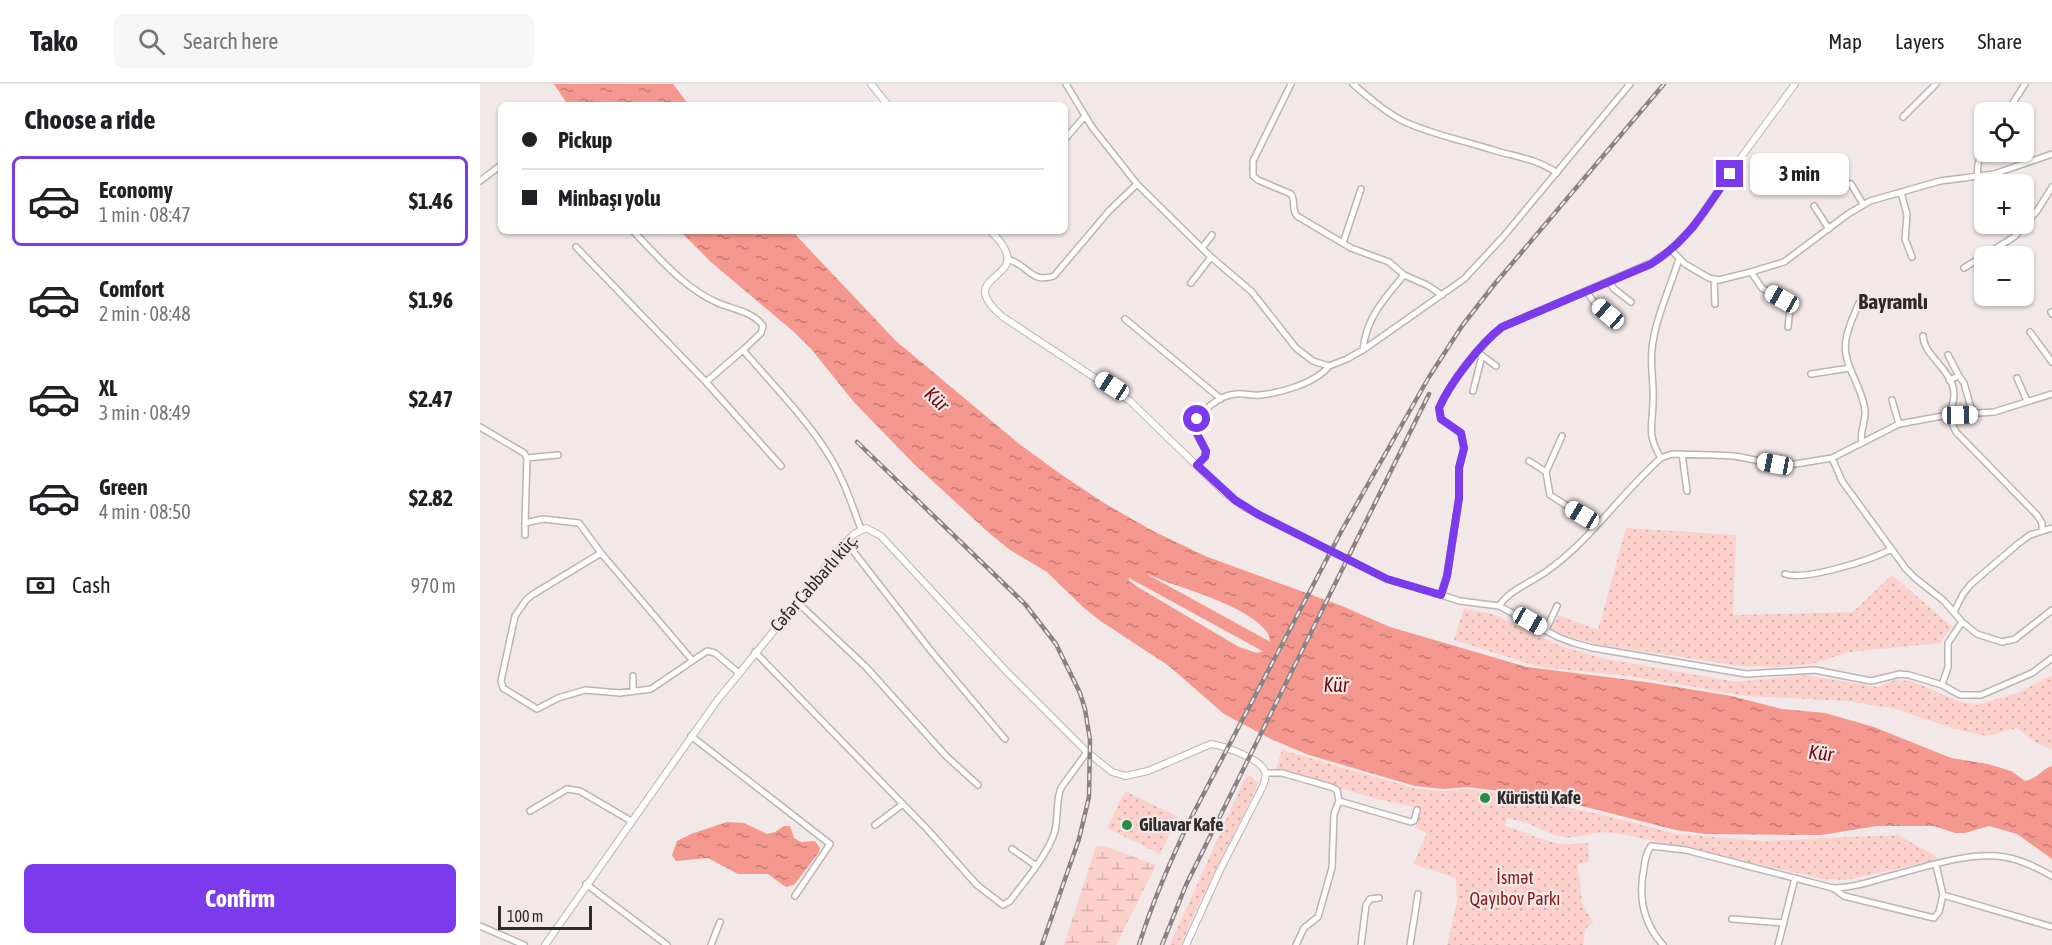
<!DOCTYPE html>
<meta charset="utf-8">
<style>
body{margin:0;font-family:"Asap Condensed",sans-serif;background:#f6f6f6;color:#202124;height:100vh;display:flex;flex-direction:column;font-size:22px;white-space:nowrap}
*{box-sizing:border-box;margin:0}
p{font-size:20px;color:#757577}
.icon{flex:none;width:33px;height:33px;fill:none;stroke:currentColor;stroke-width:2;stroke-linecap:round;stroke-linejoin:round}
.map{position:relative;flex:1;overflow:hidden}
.details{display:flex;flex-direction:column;background:#fff;width:480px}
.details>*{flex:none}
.guide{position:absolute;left:18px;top:18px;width:570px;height:132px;border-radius:9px;box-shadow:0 2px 4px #0004;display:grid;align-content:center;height:132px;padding:0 24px;background:#fff}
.controls{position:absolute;left:1494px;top:18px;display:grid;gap:12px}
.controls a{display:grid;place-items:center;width:60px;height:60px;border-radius:9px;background:#fff;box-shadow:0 2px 4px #0004;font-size:30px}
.scale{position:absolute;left:18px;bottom:15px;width:94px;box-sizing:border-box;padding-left:6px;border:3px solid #2f2c2c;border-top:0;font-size:16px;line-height:21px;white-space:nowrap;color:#2f2c2c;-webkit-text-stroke:4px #f1e8e7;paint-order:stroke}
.end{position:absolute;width:27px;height:27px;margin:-14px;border:8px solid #7c3aed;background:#fff;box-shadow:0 0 0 3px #fff}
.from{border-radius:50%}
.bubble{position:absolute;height:42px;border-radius:9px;background:#fff;box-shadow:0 2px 4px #0004;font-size:20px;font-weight:700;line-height:42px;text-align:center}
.car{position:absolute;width:18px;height:36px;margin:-18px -9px;border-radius:8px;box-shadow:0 0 4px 2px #0007;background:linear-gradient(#fff 24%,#345 0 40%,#fff 0 76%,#345 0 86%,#fff 0)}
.guide b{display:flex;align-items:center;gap:21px;height:57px;font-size:22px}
.guide b+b{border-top:2px solid #e0e0e0}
.guide i{width:15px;height:15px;background:#202124}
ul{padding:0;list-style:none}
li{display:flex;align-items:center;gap:18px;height:90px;margin:0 12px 9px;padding:0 12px;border:3px solid transparent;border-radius:9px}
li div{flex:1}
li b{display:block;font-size:22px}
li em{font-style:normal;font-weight:700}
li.selected{border-color:#7c3aed}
li>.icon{width:54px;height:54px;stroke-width:1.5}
h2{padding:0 24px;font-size:27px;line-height:72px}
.pay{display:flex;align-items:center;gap:15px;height:66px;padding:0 24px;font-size:22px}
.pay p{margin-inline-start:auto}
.cta{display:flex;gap:12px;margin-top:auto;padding:12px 24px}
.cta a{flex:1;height:69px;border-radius:9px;background:#7c3aed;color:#fff;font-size:24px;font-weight:700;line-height:69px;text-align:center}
header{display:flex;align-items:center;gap:36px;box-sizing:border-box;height:84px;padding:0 30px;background:#fff;border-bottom:2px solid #e0e0e0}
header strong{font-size:28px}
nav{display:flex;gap:33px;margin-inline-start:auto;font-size:21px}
.search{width:420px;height:54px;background:#f6f6f6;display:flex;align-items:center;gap:15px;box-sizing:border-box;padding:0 21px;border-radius:9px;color:#757577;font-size:22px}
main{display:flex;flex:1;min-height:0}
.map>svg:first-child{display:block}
.green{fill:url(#green-dots)}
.wetland{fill:url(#wetland-marsh)}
.water{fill:url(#water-ripples);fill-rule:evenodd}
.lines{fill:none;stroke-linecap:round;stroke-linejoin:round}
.river{stroke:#f4988f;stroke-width:12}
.minor-casing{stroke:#bcb4b3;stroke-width:8}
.tertiary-casing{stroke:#bcb4b3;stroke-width:8}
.minor{stroke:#fff;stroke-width:5}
.tertiary{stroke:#fff;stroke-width:6}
.rail-casing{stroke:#888282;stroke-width:4.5}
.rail{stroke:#f1e8e7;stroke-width:2;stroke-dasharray:7;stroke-linecap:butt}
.route{stroke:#7c3aed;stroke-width:8}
.poi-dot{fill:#268d44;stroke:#f1e8e7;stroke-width:2}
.labels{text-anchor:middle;stroke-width:4.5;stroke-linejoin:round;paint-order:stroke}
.street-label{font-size:18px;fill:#2f2c2c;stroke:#f1e8e7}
.poi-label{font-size:18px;font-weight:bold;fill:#2f2c2c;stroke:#f1e8e7;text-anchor:start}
.park-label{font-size:18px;fill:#861b1b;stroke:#f1e8e7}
.water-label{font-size:20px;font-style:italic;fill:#77070e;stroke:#f1e8e7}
.quarter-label{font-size:21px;font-weight:bold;fill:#2f2928;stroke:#f1e8e7}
</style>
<header>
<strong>Tako</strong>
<div class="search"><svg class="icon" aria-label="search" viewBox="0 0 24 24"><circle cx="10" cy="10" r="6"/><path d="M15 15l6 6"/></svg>Search here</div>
<nav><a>Map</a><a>Layers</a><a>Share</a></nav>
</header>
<main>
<section class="details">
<h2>Choose a ride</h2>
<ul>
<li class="selected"><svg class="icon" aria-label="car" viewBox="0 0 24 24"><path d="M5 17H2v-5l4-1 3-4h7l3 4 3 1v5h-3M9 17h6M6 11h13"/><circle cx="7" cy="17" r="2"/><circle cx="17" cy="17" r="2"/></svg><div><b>Economy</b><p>1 min · 08:47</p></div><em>$1.46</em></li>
<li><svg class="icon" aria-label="car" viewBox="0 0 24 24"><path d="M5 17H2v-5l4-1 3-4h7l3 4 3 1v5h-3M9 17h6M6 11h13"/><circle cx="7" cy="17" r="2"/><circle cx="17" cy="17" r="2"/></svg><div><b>Comfort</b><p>2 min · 08:48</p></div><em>$1.96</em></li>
<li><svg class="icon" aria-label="car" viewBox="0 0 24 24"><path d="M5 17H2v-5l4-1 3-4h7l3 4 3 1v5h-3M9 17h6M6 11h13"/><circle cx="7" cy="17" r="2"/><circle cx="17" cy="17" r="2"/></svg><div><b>XL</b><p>3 min · 08:49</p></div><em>$2.47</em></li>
<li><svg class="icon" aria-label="car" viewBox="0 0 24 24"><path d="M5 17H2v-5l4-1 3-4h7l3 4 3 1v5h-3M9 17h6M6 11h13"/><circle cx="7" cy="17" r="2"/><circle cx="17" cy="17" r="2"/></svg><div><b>Green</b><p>4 min · 08:50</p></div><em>$2.82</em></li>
</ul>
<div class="pay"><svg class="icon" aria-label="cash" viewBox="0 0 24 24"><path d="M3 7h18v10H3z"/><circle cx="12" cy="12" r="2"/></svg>Cash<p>970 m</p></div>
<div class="cta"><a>Confirm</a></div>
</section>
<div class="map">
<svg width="1572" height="861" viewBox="0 0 1572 861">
<defs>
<pattern id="green-dots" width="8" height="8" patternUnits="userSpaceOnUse" patternTransform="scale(1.5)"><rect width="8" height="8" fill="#fcd0cb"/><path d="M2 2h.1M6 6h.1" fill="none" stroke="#d8b3ae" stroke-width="1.8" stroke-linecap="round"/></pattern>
<pattern id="wetland-marsh" width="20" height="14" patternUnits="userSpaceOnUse" patternTransform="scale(1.5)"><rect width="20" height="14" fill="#fcd0cb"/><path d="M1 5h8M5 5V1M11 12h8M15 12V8" fill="none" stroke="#d8b3ae"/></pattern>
<pattern id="water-ripples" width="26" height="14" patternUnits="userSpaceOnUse" patternTransform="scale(1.5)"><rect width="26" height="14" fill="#f4988f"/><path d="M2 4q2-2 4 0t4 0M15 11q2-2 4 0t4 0" fill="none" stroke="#c67c75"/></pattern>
</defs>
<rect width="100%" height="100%" fill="#f1e8e7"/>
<path class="green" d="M1146 444 1256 451 1253 531 1373 528 1412 491 1472 543 1460 559 1369 568 1331 580 1298 583 1261 582 1124 561 1100 556 1072 546 1078 531 1118 546Z
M984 525 1012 530 1083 563 1126 575 1257 598 1325 591 1397 603 1415 596 1431 597 1478 617 1497 621 1540 608 1572 591V666L1553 657 1537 644 1507 652 1475 645 1416 625 1368 617 1267 612 1149 592 1060 583 974 556Z
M802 666 936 705 963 707 987 705 1031 711 1123 731 1197 750 1284 757 1418 751 1460 775 1366 796 1344 795 1147 751 1124 748 1086 754 1074 751 1047 739 1027 734 1025 742C1045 747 1063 758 1083 760 1091 761 1100 759 1108 759L1109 778 1098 780 1102 819 1113 839 1105 845 1103 861H967L977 818 976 794 933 780 947 749 935 744 942 725 890 713 796 685Z
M769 691 778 699 774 709 715 828 701 861H690L764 696Z
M645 707 698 733 680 770 627 744Z"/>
<path class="wetland" d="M616 762 627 763 676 781 636 861H584Z"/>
<path class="water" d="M74 0H193L209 21H88Z
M200 147H312L416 257 538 359 579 389 624 419 671 446 725 472 862 522 910 543 1047 583 1166 598 1251 612 1302 625 1345 629 1394 643 1471 674 1508 680 1531 687 1545 697C1557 695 1562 685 1572 682V775L1537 750 1509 742 1485 749H1475L1454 742H1397L1341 751 1226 750 1196 746 1102 722 1028 708 987 703 963 705 935 702 829 671 793 656 744 630 689 582 622 538 604 524 567 488 530 466 508 448 433 379 373 317 332 266 314 248 232 179ZM651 487C663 487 676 494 687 498 715 508 769 524 787 548 790 552 790 557 790 562L787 566 777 569 759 563 656 502 649 497 648 492Z
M247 738 264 739 287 750 295 748 304 742H310L314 754 321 758 335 757 340 764 339 768 314 801 306 803 288 790H258L228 774 196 777 192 771 197 757 211 750Z"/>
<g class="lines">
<path class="river" d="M636 480 802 571"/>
<g class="minor-casing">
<path id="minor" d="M586 0 612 43 657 100 731 173 772 208 816 264 833 277 849 282 867 275 886 264 984 195 1023 153 1150 0
M811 0 773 77V92L778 96 811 110C816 117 811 125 817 132L871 164 909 178 924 191 947 201 962 211
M873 0C888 13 903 26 921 36 946 49 985 57 1013 66 1036 73 1058 75 1077 89
M1527 28 1545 0
M1423 33 1456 0
M585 55 605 32
M1497 93 1498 80 1504 63
M0 97 21 81
M1371 100 1383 120
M1421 108 1427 131 1425 155 1432 173
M1334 122 1349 145
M153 147C178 173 204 204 238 219 252 225 274 228 283 242L281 249 263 266
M863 159 881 105
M96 163 226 298 301 382
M722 164 732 151
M1191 166 1205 180 1229 194 1239 196 1271 188 1304 178 1368 130 1390 117 1460 97 1514 90 1572 70
M527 175C548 180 550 200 574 192L629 127 657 100
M1484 184 1534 153 1557 127 1572 103
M1271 188 1282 204 1308 219 1310 224 1308 243
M1234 195 1235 220
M1130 197 1133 204 1151 218
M711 199 731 173
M1106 207 1114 218 1128 230
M1379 219C1374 231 1368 243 1366 255 1361 280 1383 302 1385 327 1386 338 1379 348 1382 359
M1571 228 1572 230
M645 235 741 315
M1550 248 1572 278
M1443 252C1444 278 1490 291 1468 331L1476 348 1557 431 1562 439V446
M883 266C886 234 904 215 924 191
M1000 270 1016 282
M1468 271 1479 292
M1331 290 1370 284
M1537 294 1547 317
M1469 296 1479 292 1484 299 1493 331
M226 298 263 266C292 300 327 335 350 373 364 396 372 421 381 445
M993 307 1002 272
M1412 316 1419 340
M0 343 44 369 47 374 45 439 63 435 99 439 121 469 212 576
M1082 352 1066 388 1070 411 1117 441
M1202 370 1207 407
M47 374 78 371
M1181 374C1166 349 1173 343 1173 316 1174 299 1170 282 1172 265 1175 235 1190 204 1199 175
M1352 374 1362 397 1426 485 1435 494 1464 517 1482 538 1497 550 1522 558 1535 555 1572 526
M1049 377 1066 388
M717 381 725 373 726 367 714 344C719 328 739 311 756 310 764 309 772 312 780 311 801 309 836 299 849 282
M45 439V451
M366 458 451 567 525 655
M121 469 52 511 46 516 35 532 21 597 23 604 57 625 78 614 105 606 140 609 171 605 227 567 235 569 259 589
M1305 490C1324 497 1392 476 1411 465
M961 511 980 517 1019 522 1078 553 1094 559 1113 564 1266 590 1335 586 1391 597 1420 590 1429 591 1462 601 1480 611H1501L1552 589 1572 574
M317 518 386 583 466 672 498 701
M1019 522C1029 506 1052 498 1067 487 1111 456 1141 409 1181 374L1192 370 1233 371 1255 372 1295 380H1315L1352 374 1419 340 1468 331 1514 328 1572 310
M1474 528 1483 510 1491 500 1539 459 1550 451 1572 444
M1066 546 1077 522
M275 568 448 746 497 801 523 821 530 817C544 798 566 773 574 750 579 736 575 719 581 704L607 668
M1462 601 1468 583V559L1482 538
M153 607V592
M211 652 350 760 315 812
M786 689H802L851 703 857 706 859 717 931 738 934 737 937 726
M50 727 87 705 100 707 151 737
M395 741 423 720
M532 765 555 781
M1456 781 1463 811 1572 843
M106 800 187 861
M1353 804 1364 812 1454 834 1459 828 1463 811
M1252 835 1304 839
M0 842 44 861
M231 861 240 838
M816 861 824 844 838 833 852 784 854 730 859 717
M881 861 886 821 890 815 899 814
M930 861 938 810
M1183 861C1163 839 1158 813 1164 784 1165 776 1166 769 1171 762L1206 766 1353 804C1370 804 1386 799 1403 794 1439 785 1488 767 1525 773 1542 776 1557 784 1572 792
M1298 861 1315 794"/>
</g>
<g class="tertiary-casing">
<path id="tertiary" d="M391 0 408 21
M510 147C515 152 520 156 523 162 546 196 473 191 523 233L650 317 744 408 764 423 907 495 961 511 967 492 979 414V384L984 365 981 349 961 335 959 324C971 298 1000 260 1022 243L1171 179 1191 166 1214 142 1262 72 1315 0
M65 861 236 618 366 458 374 450 386 444 401 452 526 587 607 668 632 688 645 692 668 687 731 660C744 662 782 675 785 688 787 693 784 698 783 702L740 786 706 861"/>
</g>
<use href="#minor" class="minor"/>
<use href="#tertiary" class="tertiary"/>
<g class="rail-casing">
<path id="rail" d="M377 358 545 520 576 560 600 609 605 625 610 656 609 713 599 755 562 861
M659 861C673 816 692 773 713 730L862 446 949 293 982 242 1013 202 1184 0
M682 861 706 801 949 310"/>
</g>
<use href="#rail" class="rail"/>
</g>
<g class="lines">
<path class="route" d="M717 335 714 344 726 367 725 373 717 381 755 416 779 431 907 495 961 511 967 492 979 414V384L984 364 981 349 961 335 959 324C970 299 1000 260 1022 243L1171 180C1210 155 1224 127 1250 90"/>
</g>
<g class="poi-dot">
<circle cx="1005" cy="714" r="6"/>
<circle cx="647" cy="741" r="6"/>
</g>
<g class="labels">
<g class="street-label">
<text transform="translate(334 499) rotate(-49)" y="6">Cəfər Cabbarlı küç.</text>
</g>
<g class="poi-label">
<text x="1017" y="720">Kürüstü Kafe</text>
<text x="659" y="747">Gilıavar Kafe</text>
</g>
<g class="park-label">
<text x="1035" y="800">İsmət<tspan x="1035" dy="21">Qayıbov Parkı</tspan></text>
</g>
<g class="water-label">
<text transform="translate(457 315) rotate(43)" y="7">Kür</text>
<text x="856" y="608">Kür</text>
<text transform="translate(1341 669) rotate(7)" y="7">Kür</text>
</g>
<g class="quarter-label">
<text x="1413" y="225">Bayramlı</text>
</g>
</g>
</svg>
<div class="controls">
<a><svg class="icon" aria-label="locate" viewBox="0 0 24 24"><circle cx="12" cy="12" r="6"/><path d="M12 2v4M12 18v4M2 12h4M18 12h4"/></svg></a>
<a>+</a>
<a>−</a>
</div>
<div class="scale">100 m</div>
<i class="end from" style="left:717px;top:335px"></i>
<i class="end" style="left:1250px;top:90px"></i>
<div class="bubble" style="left:1270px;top:69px;width:99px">3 min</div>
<i class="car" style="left:1302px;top:215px;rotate:299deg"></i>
<i class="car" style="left:1128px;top:230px;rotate:311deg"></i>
<i class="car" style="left:632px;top:302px;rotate:303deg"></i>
<i class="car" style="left:1480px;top:331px;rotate:89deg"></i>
<i class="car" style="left:1295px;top:380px;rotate:281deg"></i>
<i class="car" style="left:1102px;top:431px;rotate:301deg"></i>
<i class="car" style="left:1050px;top:537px;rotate:119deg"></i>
<div class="guide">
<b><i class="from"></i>Pickup</b>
<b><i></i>Minbaşı yolu</b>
</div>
</div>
</main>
